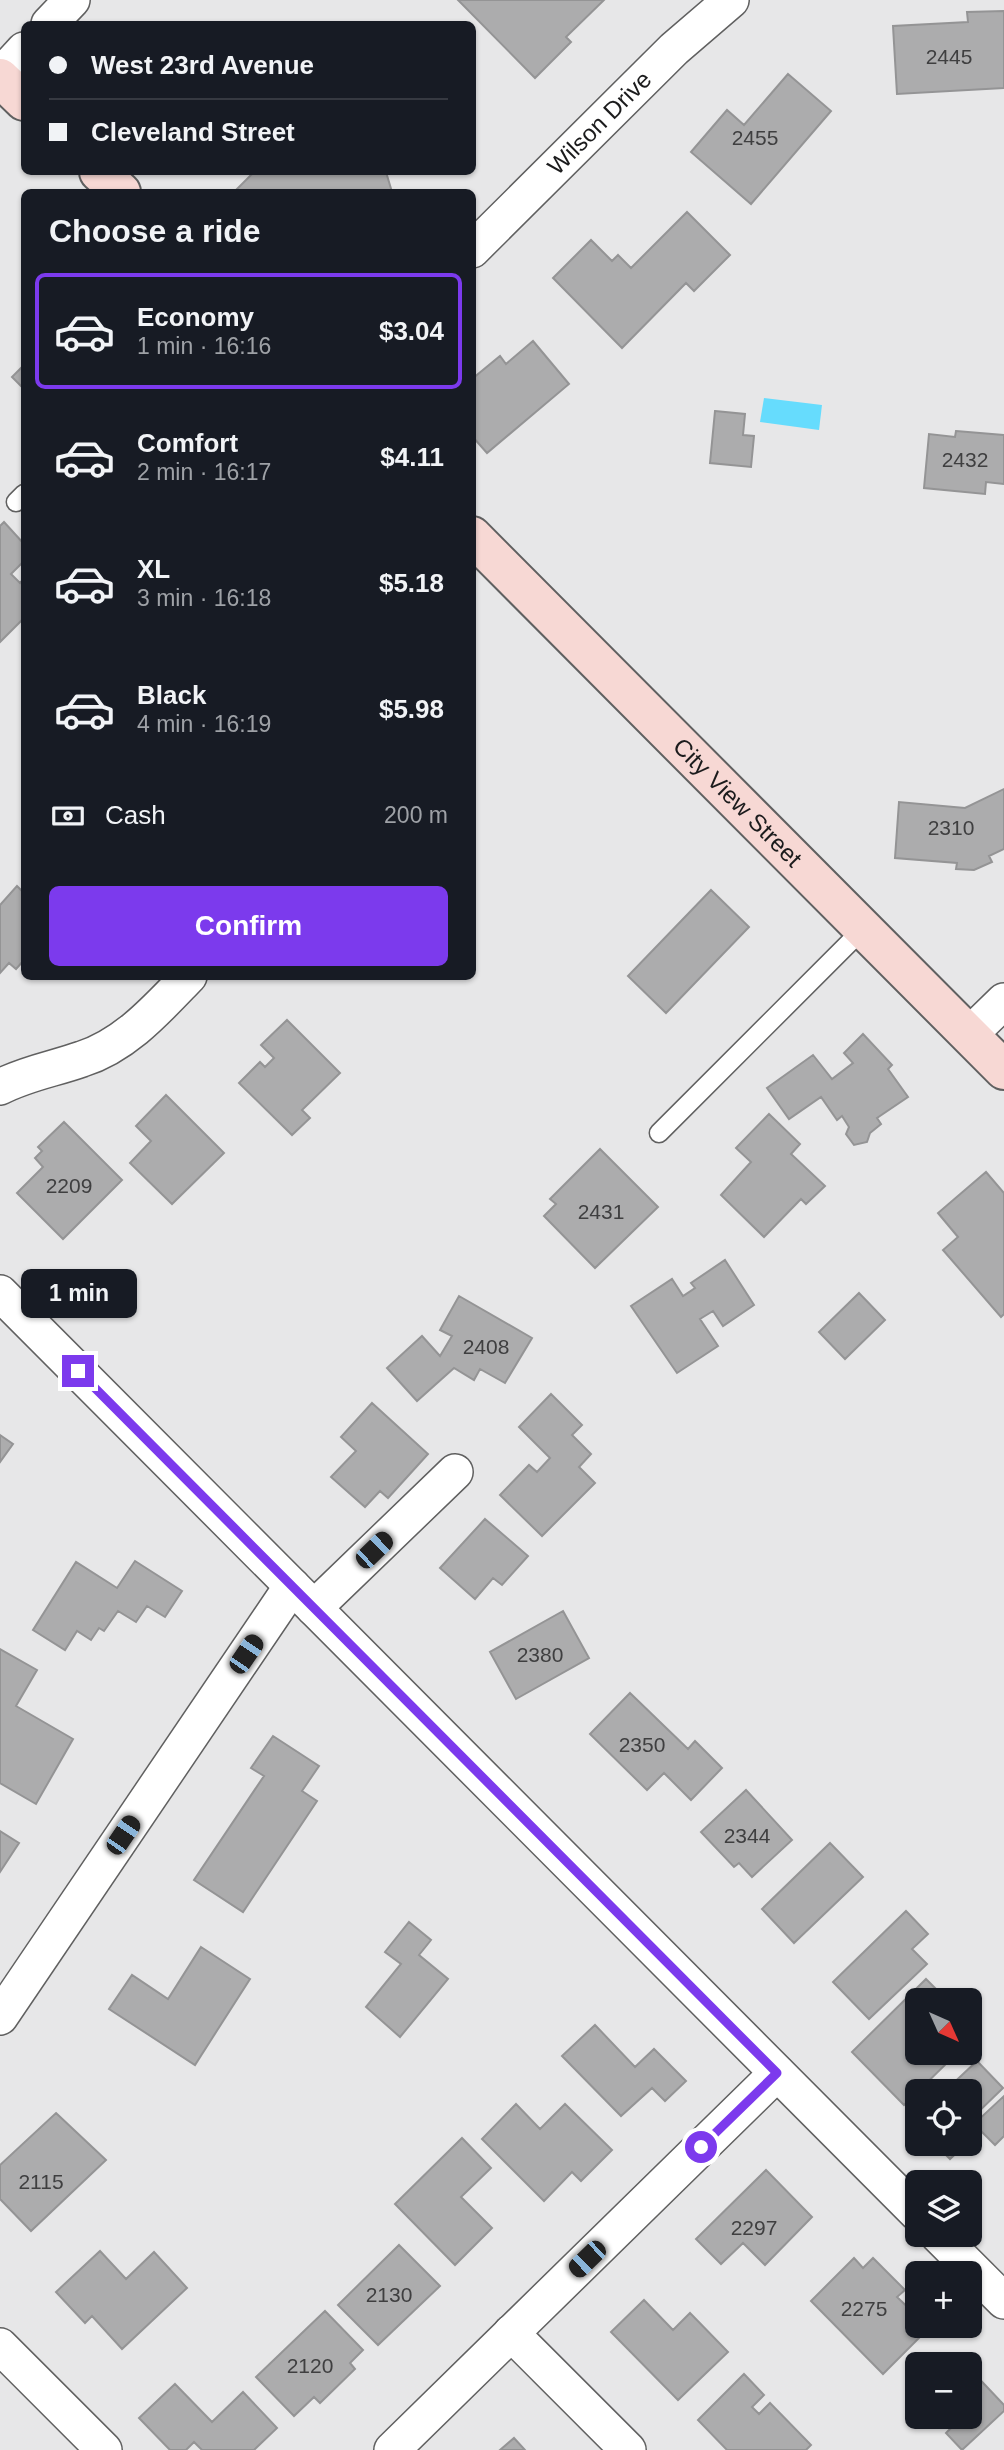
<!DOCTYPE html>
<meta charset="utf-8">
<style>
body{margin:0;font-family:Helvetica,sans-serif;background:#20242c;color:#f1f3f6;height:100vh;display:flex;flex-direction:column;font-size:26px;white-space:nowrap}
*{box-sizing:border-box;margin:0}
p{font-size:23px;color:#9ea1a6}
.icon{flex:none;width:38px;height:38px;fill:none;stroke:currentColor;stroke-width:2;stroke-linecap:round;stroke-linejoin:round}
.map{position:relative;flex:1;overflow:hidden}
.drawer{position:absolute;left:21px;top:189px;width:455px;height:791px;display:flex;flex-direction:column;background:#171b24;border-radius:10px;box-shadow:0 2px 5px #0004}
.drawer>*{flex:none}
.top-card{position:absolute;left:21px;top:21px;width:455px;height:154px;border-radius:10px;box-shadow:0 2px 5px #0004;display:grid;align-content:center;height:154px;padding:0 28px;background:#171b24}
.needle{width:46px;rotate:135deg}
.fabs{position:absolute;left:905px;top:1988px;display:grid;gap:14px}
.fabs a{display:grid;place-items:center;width:77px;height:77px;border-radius:10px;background:#171b24;box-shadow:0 2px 5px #0004;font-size:35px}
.end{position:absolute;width:32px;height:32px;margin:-16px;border:9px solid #7c3aed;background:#fff;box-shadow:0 0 0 4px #fff}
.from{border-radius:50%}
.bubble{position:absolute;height:49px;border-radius:10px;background:#171b24;box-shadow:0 2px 5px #0004;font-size:23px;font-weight:800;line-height:49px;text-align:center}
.car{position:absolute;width:21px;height:42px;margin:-21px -10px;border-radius:9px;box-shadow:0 0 5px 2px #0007;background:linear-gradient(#222 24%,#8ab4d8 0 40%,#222 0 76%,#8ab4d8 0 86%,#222 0)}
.top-card b{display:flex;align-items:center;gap:24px;height:66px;font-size:26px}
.top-card b+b{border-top:2px solid #363941}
.top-card i{width:18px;height:18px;background:#f1f3f6}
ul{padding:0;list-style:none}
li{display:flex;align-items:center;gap:21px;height:116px;margin:0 14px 10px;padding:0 14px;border:4px solid transparent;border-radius:10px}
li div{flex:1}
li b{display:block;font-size:26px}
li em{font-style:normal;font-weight:800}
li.active{border-color:#7c3aed}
li>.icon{width:63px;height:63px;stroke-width:1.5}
h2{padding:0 28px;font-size:32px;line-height:84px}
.pay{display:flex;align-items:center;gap:18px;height:77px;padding:0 28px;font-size:26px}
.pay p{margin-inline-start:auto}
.action{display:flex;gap:14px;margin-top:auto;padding:14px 28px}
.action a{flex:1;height:80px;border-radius:10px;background:#7c3aed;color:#fff;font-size:28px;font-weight:800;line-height:80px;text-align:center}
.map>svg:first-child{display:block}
.water{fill:#66dcfd}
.building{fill:#acacad;stroke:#949495;stroke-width:2}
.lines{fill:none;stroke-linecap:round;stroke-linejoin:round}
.lane-casing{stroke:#606060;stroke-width:21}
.street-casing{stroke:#606060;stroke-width:38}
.secondary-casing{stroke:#606060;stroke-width:42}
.lane{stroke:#fff;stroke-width:18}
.street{stroke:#fff;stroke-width:35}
.secondary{stroke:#f7d8d4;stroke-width:38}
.route{stroke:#7c3aed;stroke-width:9}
.labels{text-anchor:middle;stroke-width:7;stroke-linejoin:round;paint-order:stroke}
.number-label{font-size:21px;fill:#3f3f40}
.street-label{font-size:24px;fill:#1b1b1c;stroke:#e7e7e8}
</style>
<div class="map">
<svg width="1004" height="2450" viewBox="0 0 1004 2450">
<rect width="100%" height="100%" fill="#e7e7e8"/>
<path class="water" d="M764 398 822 405 819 430 760 422Z"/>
<path class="building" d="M458 0H604L566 37 571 42 535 78Z
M1004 11V88L897 94 893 26 968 22 967 12Z
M788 74 831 111 751 204 691 152 727 110 744 125Z
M254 172H386L392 192H234Z
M687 212 730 255 694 291 686 283 622 348 553 278 591 240 612 261 618 255 631 268Z
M533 341 569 384 487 453 472 436V379L500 356 506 364Z
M24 365V389L12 377Z
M715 411 745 414 743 435 754 436 751 467 710 463Z
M956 431 1004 435V484L986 482 985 494 924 488 929 434 955 437Z
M4 522 24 544V561L11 574 20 583 24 578V618L0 642V526Z
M1004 789V849L989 856 992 862 974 870 956 869 957 863 895 858 899 802 965 808Z
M17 886 24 893V960L16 969 9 963 0 973V905Z
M711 890 749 927 666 1013 628 976Z
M287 1020 340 1073 302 1110 310 1118 292 1135 239 1083 260 1062 265 1067 274 1058 261 1045Z
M863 1034 892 1065 888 1069 908 1097 877 1118 881 1124 870 1133 867 1142 854 1145 846 1134 849 1127 842 1116 837 1120 821 1097 789 1119 767 1088 813 1055 832 1079 853 1063 844 1053Z
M166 1095 224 1153 172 1204 130 1163 151 1141 136 1126Z
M769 1114 800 1144 791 1154 825 1186 806 1204 801 1199 764 1237 721 1195 751 1162 736 1148Z
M64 1122 122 1180 63 1239 17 1193 43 1167 35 1158 42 1151 38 1147Z
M600 1149 658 1207 595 1268 544 1216 556 1204 550 1199Z
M986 1172 1004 1193V1314L1001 1317 943 1250 958 1237 938 1213Z
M725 1260 754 1305 723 1326 713 1311 700 1319 718 1346 677 1373 631 1306 672 1279 683 1296 695 1288 691 1283Z
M859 1293 885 1320 845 1359 819 1332Z
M459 1296 532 1338 505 1383 480 1369 474 1380 454 1368 417 1401 387 1368 422 1336 440 1356 452 1336 440 1330Z
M551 1394 582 1425 572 1435 591 1454 579 1467 595 1483 542 1536 500 1495 529 1465 537 1472 550 1458 519 1427Z
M372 1403 428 1454 388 1498 380 1491 365 1507 331 1477 356 1451 341 1437Z
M0 1435 13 1444 0 1462Z
M485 1519 528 1556 502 1585 493 1578 475 1599 440 1568Z
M135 1561 182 1591 165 1617 147 1606 136 1622 118 1611 104 1631 99 1628 91 1640 77 1631 65 1650 33 1630 76 1562 117 1588Z
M563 1611 589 1658 516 1699 490 1652Z
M0 1649 37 1670 16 1706 73 1739 36 1804 0 1783Z
M630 1693 688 1749 695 1741 722 1768 691 1800 664 1773 647 1790 590 1734Z
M273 1736 319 1766 302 1791 317 1801 243 1912 194 1880 264 1776 251 1768Z
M746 1790 792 1840 752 1877 739 1863 734 1867 701 1832Z
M0 1831 19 1843 0 1872Z
M830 1843 863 1877 794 1943 762 1909Z
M906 1911 928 1934 912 1949 927 1964 869 2019 833 1982Z
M409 1922 431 1940 419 1955 448 1979 400 2037 366 2007 401 1964 385 1952Z
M201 1947 250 1979 195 2065 109 2009 132 1975 168 1999Z
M926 1979 947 2000H917V2053H942L949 2061 904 2105 852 2052Z
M595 2025 635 2067 654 2049 686 2081 665 2101 652 2088 621 2116 562 2056Z
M977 2061 1003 2088 970 2120V2091H945Z
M1004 2096V2136L995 2145 974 2124Z
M516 2104 540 2129 565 2104 612 2150 581 2181 572 2172 544 2201 482 2139Z
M56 2113 106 2160 31 2231 0 2199V2165Z
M462 2138 491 2168 461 2197 492 2228 455 2265 395 2204Z
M935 2144H966L950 2159Z
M766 2170 812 2217 765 2265 743 2243 721 2264 696 2239Z
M399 2245 440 2286 378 2345 338 2305Z
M100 2251 126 2279 154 2252 187 2288 122 2349 92 2316 85 2323 56 2292Z
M854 2258 863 2268 873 2258 905 2290 897 2297 917 2316V2326L929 2328 883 2374 811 2301Z
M644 2300 673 2330 690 2313 728 2352 678 2400 611 2332Z
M325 2311 363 2350 350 2363 355 2369 320 2403 314 2397 294 2416 256 2377Z
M970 2369 1004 2405V2411L962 2450 946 2433 958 2421 954 2417H970Z
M744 2374 764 2395 752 2407 759 2414 770 2403 811 2445 806 2450H727L698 2420Z
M175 2384 212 2422 243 2392 277 2428 254 2450H202L194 2442 186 2450H170L139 2418Z
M514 2438 525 2450H500Z"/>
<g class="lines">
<g class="lane-casing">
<path id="lane" d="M16 502 24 494
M659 1133 863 929"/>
</g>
<g class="street-casing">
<g id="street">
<path d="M49 24 72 0"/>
<path d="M0 76 24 50"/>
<path id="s1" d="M472 250 674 49 731 0"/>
<path d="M969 1035 1004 1001"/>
<path d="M0 1087C27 1073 54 1069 82 1059 126 1045 158 1008 189 976"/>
<path d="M0 1293 917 2213"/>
<path d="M314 1608 455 1472"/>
<path d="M0 2017 292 1586"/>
<path d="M938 2235 1004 2301"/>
<path d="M511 2333 628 2450"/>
<path d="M0 2346 104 2450"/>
<path d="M392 2450 777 2073"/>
</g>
</g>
<g class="secondary-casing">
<g id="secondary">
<path d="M0 78 24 101"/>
<path d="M99 172 121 192"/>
<path id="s2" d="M472 536 1004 1070"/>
</g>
</g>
<use href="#lane" class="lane"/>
<use href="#street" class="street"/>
<use href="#secondary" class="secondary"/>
</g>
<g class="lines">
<path class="route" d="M78 1371 777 2073 701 2147"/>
</g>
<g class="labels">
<g class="number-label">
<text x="949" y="64">2445</text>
<text x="755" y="145">2455</text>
<text x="965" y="467">2432</text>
<text x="951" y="835">2310</text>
<text x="69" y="1193">2209</text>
<text x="601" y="1219">2431</text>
<text x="486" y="1354">2408</text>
<text x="540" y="1662">2380</text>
<text x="642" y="1752">2350</text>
<text x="747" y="1843">2344</text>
<text x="41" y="2189">2115</text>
<text x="754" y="2235">2297</text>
<text x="389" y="2302">2130</text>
<text x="864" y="2316">2275</text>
<text x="310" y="2373">2120</text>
</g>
<g class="street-label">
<text dy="8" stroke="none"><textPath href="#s1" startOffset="180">Wilson Drive</textPath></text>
<text dy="8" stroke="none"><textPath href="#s2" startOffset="376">City View Street</textPath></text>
</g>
</g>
</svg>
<div class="fabs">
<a><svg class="needle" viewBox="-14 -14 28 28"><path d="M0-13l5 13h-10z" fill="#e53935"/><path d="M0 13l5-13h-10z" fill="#9ea1a6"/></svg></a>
<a><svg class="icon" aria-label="locate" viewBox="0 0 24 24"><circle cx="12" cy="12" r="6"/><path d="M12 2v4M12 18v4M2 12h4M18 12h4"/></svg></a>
<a><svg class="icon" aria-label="layers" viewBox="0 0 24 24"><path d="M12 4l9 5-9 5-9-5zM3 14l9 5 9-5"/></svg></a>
<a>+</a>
<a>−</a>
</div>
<i class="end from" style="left:701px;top:2147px"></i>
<i class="end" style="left:78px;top:1371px"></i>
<div class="bubble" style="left:21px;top:1269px;width:116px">1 min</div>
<i class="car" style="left:374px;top:1550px;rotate:46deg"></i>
<i class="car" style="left:246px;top:1654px;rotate:34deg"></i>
<i class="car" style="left:123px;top:1835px;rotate:34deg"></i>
<i class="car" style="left:587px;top:2259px;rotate:226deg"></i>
<div class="top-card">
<b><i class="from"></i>West 23rd Avenue</b>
<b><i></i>Cleveland Street</b>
</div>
<section class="drawer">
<h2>Choose a ride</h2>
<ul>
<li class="active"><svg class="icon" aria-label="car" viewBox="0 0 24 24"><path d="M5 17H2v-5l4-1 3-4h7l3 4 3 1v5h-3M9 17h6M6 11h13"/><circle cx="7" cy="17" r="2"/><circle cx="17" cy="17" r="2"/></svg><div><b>Economy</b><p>1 min · 16:16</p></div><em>$3.04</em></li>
<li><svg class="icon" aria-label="car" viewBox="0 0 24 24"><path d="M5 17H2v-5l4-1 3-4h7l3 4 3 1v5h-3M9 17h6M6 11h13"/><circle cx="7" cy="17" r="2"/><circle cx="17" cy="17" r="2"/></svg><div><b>Comfort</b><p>2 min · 16:17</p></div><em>$4.11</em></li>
<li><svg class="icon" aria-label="car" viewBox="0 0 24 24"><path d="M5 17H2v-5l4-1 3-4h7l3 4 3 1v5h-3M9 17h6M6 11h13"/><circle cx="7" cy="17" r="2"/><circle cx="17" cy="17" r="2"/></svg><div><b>XL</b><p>3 min · 16:18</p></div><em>$5.18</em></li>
<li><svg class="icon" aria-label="car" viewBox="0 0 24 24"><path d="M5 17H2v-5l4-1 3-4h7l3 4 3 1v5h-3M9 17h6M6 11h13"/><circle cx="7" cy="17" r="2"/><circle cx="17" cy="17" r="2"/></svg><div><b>Black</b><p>4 min · 16:19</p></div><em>$5.98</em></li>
</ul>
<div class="pay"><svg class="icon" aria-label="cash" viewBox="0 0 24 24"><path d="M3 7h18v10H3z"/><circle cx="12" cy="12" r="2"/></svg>Cash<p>200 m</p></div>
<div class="action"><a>Confirm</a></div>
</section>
</div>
